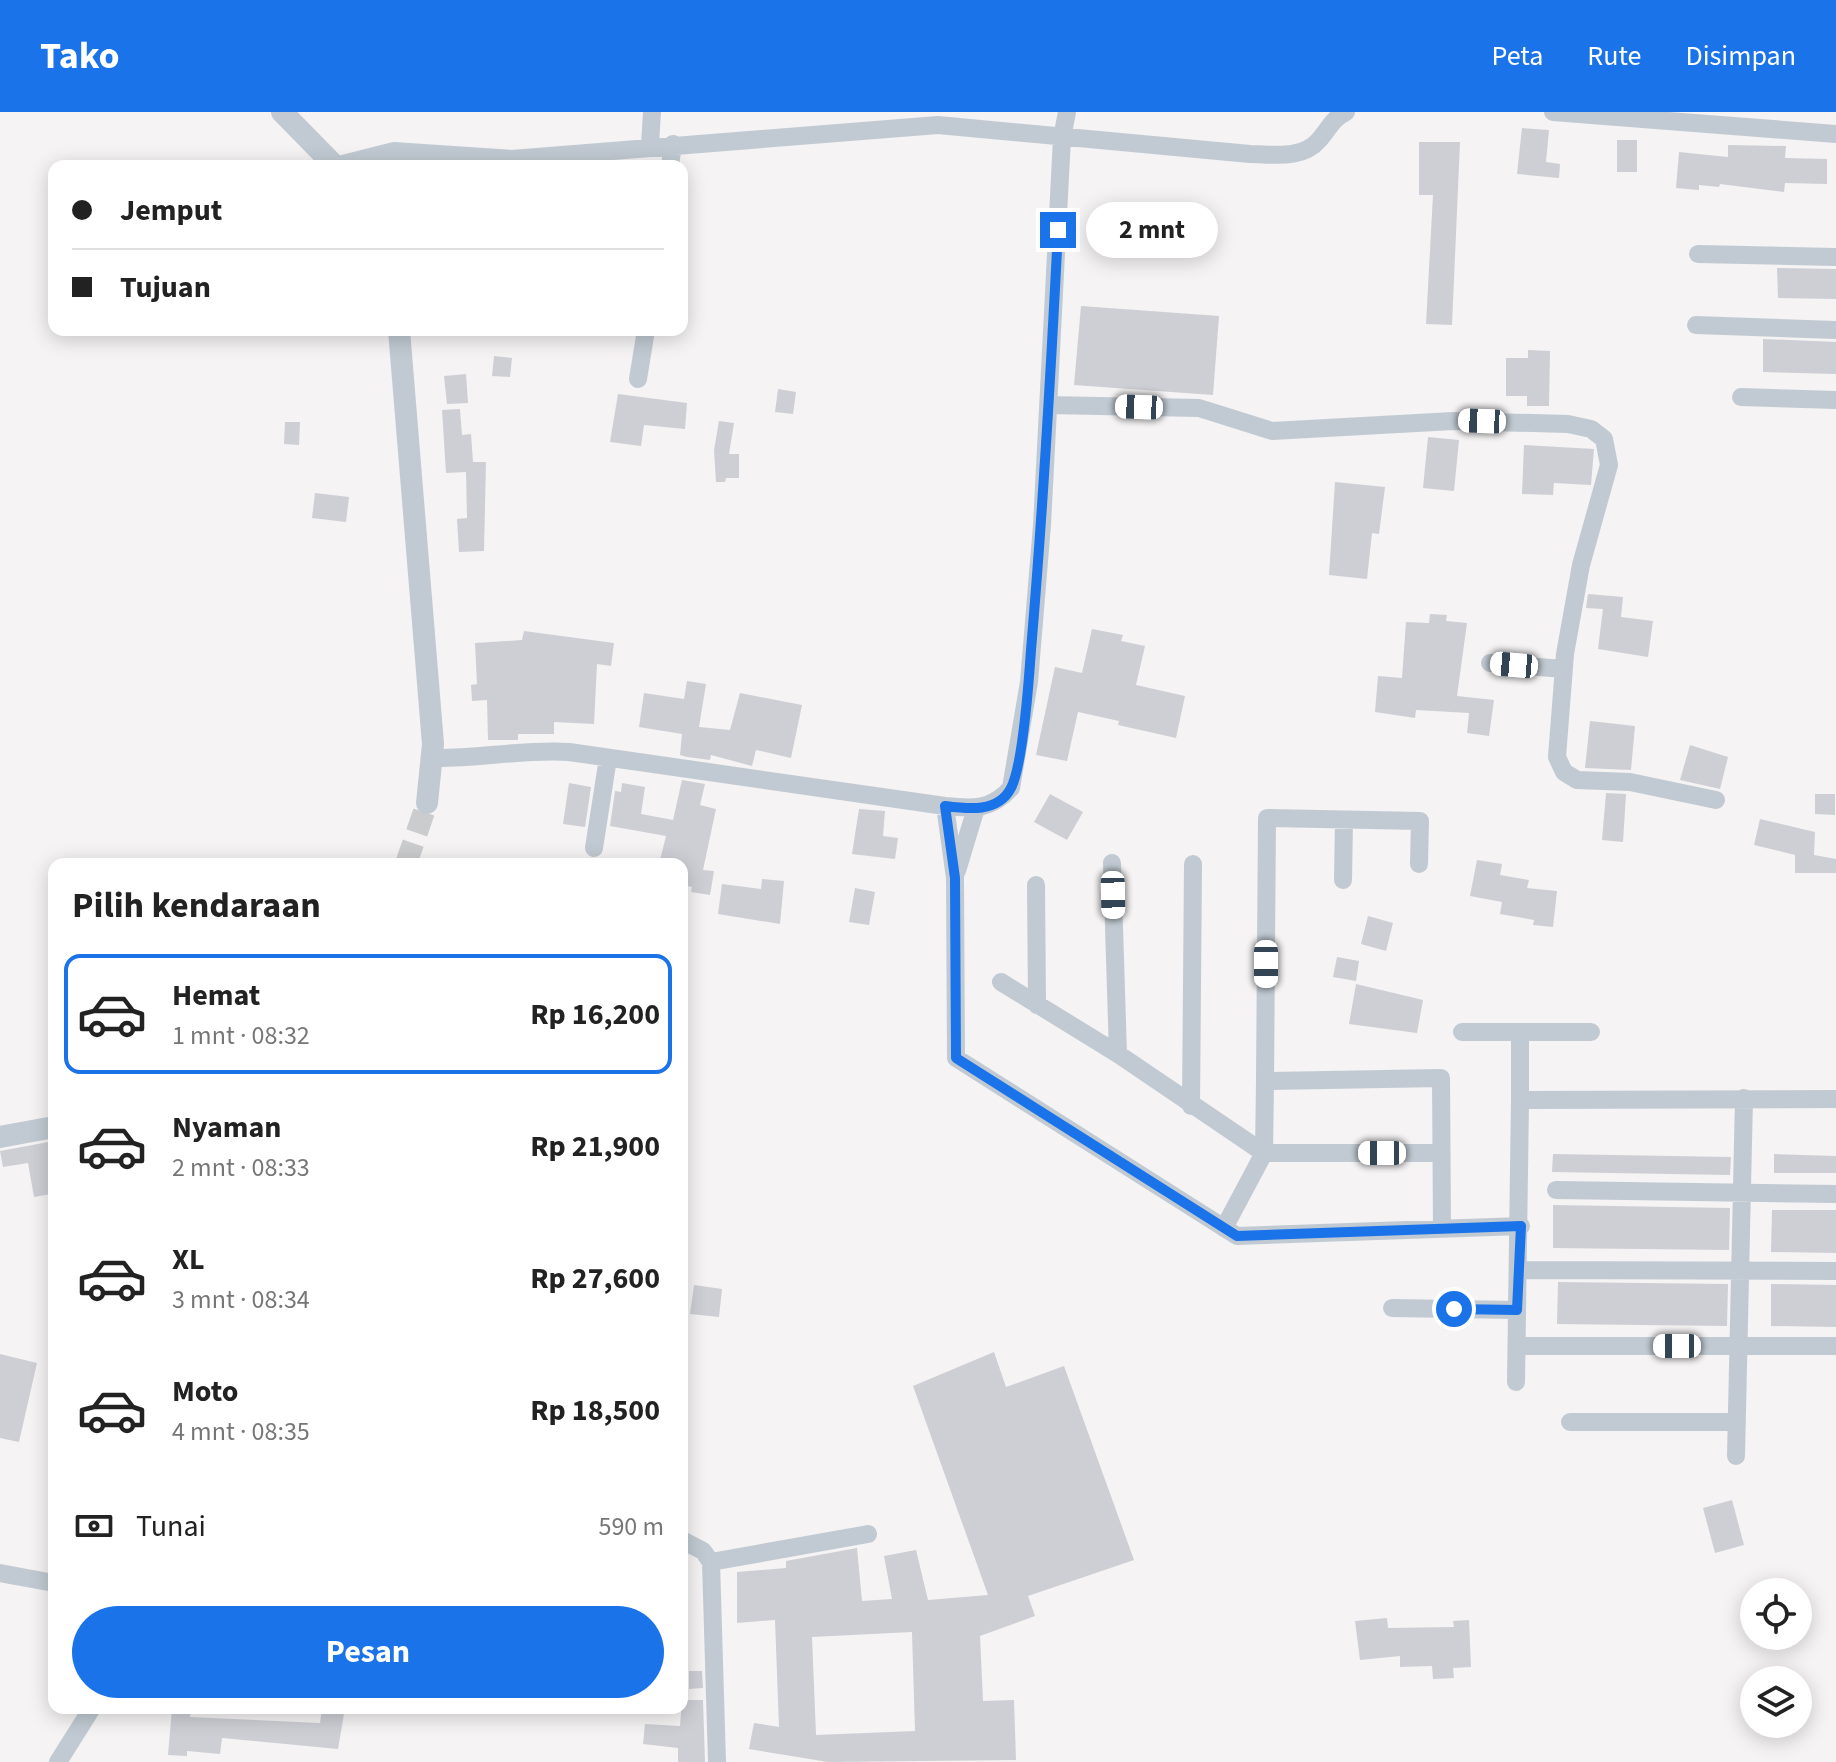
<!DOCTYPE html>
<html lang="id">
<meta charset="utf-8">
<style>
body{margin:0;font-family:"Source Sans 3",sans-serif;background:#f6f6f6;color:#222;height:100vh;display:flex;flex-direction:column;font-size:30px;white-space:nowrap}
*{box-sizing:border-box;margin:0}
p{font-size:26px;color:#767676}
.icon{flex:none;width:44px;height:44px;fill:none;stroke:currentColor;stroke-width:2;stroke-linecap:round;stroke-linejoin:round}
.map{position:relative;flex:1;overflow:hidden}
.sheet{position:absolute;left:48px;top:746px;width:640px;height:856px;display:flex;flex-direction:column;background:#fff;border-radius:16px;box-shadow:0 4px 20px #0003}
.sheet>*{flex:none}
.top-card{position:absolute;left:48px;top:48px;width:640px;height:176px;border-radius:16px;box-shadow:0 4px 20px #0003;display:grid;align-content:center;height:176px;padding:0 24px;background:#fff}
.controls{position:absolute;left:1740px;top:1466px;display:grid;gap:16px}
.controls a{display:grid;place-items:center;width:72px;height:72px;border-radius:50%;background:#fff;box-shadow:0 4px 20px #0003;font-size:40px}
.end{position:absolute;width:36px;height:36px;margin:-18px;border:10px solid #1a73e8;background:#fff;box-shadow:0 0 0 4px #fff}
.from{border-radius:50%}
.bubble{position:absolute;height:56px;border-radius:28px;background:#fff;box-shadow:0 4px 20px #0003;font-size:26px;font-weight:700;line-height:56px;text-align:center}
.car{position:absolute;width:24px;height:48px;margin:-24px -12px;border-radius:10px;box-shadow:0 0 6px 2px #0007;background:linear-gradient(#fff 24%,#345 0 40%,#fff 0 76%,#345 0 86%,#fff 0)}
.top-card b{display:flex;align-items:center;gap:28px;height:76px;font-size:30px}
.top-card b+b{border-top:2px solid #e0e0e0}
.top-card i{width:20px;height:20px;background:#222}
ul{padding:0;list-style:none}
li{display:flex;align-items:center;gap:24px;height:120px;margin:0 16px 12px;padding:0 8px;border:4px solid transparent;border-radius:16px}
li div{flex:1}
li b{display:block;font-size:30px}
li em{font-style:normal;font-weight:700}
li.active{border-color:#1a73e8}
li>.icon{width:72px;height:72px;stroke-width:1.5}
h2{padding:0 24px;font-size:36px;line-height:96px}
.pay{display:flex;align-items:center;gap:20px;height:88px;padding:0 24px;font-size:30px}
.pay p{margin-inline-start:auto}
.action{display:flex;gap:16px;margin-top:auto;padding:16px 24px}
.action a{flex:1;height:92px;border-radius:48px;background:#1a73e8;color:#fff;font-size:32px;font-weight:700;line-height:92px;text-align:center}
header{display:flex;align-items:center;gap:48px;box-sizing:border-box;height:112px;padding:0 40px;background:#1a73e8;color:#fff}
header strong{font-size:38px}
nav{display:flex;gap:44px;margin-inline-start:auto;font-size:28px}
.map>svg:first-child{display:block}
.building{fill:#cdcfd5;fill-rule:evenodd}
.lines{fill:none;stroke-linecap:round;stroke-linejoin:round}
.tertiary-tunnel{stroke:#caccce;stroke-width:22;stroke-dasharray:22 11;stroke-linecap:butt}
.minor{stroke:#c1cad2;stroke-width:18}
.tertiary{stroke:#c1cad2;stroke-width:22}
.route{stroke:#1a73e8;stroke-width:10}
</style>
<header>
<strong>Tako</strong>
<nav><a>Peta</a><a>Rute</a><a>Disimpan</a></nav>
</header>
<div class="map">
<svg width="1836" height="1650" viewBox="0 0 1836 1650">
<rect width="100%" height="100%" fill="#f5f3f3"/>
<path class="building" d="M1522 16 1549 18 1546 50 1560 52 1559 66 1517 62Z
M1617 28H1637V60H1617Z
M1419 30H1460L1452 213 1426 212 1433 83H1419Z
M1728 33 1786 34 1785 46 1827 47V72L1785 71 1784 80 1720 72 1719 75 1699 73V78L1676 76 1679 40 1728 45Z
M1777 156 1836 157V187L1778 186Z
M1081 194 1219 204 1213 283 1074 273Z
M1763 227 1836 230V262L1763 260Z
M1528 238 1550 239 1549 294H1527V284H1506V246H1528Z
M494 244 512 246 510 265 492 264Z
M466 262 468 291 447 292 444 264Z
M778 277 796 280 793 302 775 300Z
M618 282 687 291 685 317 644 313 641 334 610 330Z
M460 297 462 323 471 322 473 350H486L484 439 459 440 457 407 467 406 466 360 446 361 442 298Z
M719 309 734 311 729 342H739V366H726L725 370H716L714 338Z
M285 310H300L299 333 284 332Z
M1428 325 1459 328 1454 379 1423 376Z
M1524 333 1594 337 1591 373 1554 371 1553 383 1522 382Z
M1335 370 1385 375 1379 422 1372 421 1367 467 1329 463Z
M315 381 349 385 346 410 312 406Z
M1588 482 1623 485 1621 505 1653 509 1648 545 1598 537 1603 497 1586 496Z
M1430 502 1447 503 1446 509 1467 511 1457 584 1494 588 1489 624 1467 621 1469 601 1416 598 1415 606 1375 600 1378 564 1402 566 1406 510 1429 511Z
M1092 517 1123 523 1121 529 1145 534 1136 573 1185 584 1176 626 1118 613 1119 609 1078 600 1067 649 1036 643 1055 555 1082 561Z
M524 519 614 531 611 554 597 552 594 612 554 610V622H518V628H488L487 588 472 589 471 573 477 572 475 531 522 528Z
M687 569 706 572 699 615 730 618 740 581 802 593 791 646 756 638 752 654 711 643 710 648 687 645 680 643 682 622 639 615 644 581 684 587Z
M1590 609 1635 614 1631 658 1585 656Z
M1690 633 1728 645 1720 677 1680 668Z
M682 668 705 672 700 693 716 697 703 758 714 759 710 783 691 780 692 775 682 773V752H659L666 724 610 714 615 679 621 680 622 671 645 675 641 702 673 708Z
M569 671 591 675 585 715 563 712Z
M1606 681 1626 682 1623 730 1602 728Z
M1050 682 1083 700 1067 728 1034 710Z
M1815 682H1835V703L1815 702Z
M859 697 885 699 883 724 898 726 895 747 852 742Z
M1760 707 1815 720 1814 743 1836 747V761H1795V743L1754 733Z
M1477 748 1502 752 1500 763 1529 768 1527 776 1557 779 1553 815 1533 813 1534 808 1500 802 1502 790 1470 784Z
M762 767 784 769 780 812 718 802 722 772 761 777Z
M855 776 875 780 869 813 849 810Z
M1368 804 1393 811 1386 839 1361 832Z
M1337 845 1359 849 1356 869 1333 865Z
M1356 872 1423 888 1417 921 1349 912Z
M54 1029V1064L48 1065 51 1082 34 1085 28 1051 3 1055 0 1039Z
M1553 1042 1731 1045 1730 1063 1552 1060Z
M1774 1042 1836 1044V1061H1774Z
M1553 1093 1730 1096 1729 1138 1553 1136Z
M1772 1098H1836V1141L1771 1140Z
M1558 1170 1728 1172 1727 1214 1557 1212Z
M1771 1172 1836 1173V1215L1771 1214Z
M694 1173 722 1177 719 1205 690 1202Z
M994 1240 1006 1275 1064 1254 1134 1448 1028 1484 1035 1504 980 1524 983 1589 1014 1588 1016 1648 828 1650 749 1637 754 1611 779 1615 775 1508 737 1511V1460L786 1456V1449L857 1436 862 1489 892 1487 884 1444 916 1438 928 1488 988 1483 913 1274ZM912 1520 915 1619 816 1623 812 1525Z
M0 1242 37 1251 19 1330 0 1326Z
M1732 1388 1744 1433 1715 1441 1703 1396Z
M1387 1506 1388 1516 1454 1515 1453 1509 1469 1508 1471 1555 1453 1556 1454 1566 1433 1567 1432 1554 1400 1555V1544L1360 1548 1355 1509Z
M689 1559H702L703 1576 689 1577Z
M682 1588H703L705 1650H678V1636L643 1632 645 1612 680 1614Z
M322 1596H345L338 1637 222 1626 220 1642 187 1639V1644L168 1643 172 1597 191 1599 190 1605 320 1611Z"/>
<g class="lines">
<path class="tertiary-tunnel" d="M406 752 427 691"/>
<path class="minor" d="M1553 0 1836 22
M650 33 652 0
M335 54 394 39 512 47 938 13 1250 42C1273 42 1302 48 1319 28 1328 18 1333 6 1346 0
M670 54 673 32
M1698 142 1836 145
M1696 213 1836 218
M638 267 646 218
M1741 285 1836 288
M1048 293 1199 296 1272 319 1453 309 1568 312 1591 317 1604 327 1609 353 1581 453 1565 542 1557 645 1564 660 1577 668 1630 670 1716 688
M1490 551 1563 557
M432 646C478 647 522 637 569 640L945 694C974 697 991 698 1011 676L1029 570 1042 413 1062 26 1067 0
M945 694 955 766 956 946 1237 1124 1521 1114
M594 736 608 646
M1112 751 1118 942
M1419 752 1420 709 1267 706 1265 969 1441 966 1442 1116
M957 759 976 696
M1343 768 1344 708
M1036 773 1037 893
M1001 870 1118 942 1264 1041H1441
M1462 920H1591
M1520 988V921
M1191 994 1193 752
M1556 1078 1836 1082
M1224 1116 1264 1041 1265 969
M1519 1158 1836 1159
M1392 1196 1517 1198
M1518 1234H1836
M1516 1270 1520 988 1836 987
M1570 1310H1737
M1736 1344 1744 986
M682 1428 703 1439 711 1450 717 1650
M711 1450 868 1422
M0 1461 54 1471
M58 1650 92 1596"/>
<path class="tertiary" d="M282 0 335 54
M399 218 433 632 427 691
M0 1025 54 1015"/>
</g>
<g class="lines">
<path class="route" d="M1058 118C1051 258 1043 398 1031 538 1029 567 1023 653 1011 676 998 701 968 697 945 694L955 766 956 946 1237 1124 1521 1114 1517 1198 1454 1197"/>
</g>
</svg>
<div class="controls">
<a><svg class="icon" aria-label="locate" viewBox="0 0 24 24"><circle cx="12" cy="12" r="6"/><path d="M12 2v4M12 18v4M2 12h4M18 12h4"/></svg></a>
<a><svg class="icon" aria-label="layers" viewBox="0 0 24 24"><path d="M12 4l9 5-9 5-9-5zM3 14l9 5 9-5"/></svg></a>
</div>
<i class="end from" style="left:1454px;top:1197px"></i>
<i class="end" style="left:1058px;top:118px"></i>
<div class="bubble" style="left:1086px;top:90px;width:132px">2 mnt</div>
<i class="car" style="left:1139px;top:295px;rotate:272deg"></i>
<i class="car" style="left:1482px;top:309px;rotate:272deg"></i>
<i class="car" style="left:1514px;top:553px;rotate:275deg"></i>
<i class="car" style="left:1113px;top:783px;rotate:179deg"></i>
<i class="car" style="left:1266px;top:852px;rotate:180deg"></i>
<i class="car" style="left:1382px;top:1041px;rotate:270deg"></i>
<i class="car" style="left:1677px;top:1234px;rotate:270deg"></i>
<div class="top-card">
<b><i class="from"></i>Jemput</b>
<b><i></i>Tujuan</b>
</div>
<section class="sheet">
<h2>Pilih kendaraan</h2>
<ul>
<li class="active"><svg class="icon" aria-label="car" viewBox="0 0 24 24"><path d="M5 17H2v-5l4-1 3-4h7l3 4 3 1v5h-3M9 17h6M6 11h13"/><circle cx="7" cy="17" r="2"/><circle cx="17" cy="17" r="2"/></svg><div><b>Hemat</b><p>1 mnt · 08:32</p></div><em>Rp 16,200</em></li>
<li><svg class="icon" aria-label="car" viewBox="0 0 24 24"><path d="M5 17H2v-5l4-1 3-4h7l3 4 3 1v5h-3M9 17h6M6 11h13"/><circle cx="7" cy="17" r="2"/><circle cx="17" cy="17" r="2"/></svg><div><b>Nyaman</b><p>2 mnt · 08:33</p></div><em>Rp 21,900</em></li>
<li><svg class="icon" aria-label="car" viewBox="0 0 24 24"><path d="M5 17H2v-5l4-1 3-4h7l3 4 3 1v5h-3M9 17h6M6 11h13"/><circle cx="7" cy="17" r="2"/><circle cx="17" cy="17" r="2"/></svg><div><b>XL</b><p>3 mnt · 08:34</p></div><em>Rp 27,600</em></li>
<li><svg class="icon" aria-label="car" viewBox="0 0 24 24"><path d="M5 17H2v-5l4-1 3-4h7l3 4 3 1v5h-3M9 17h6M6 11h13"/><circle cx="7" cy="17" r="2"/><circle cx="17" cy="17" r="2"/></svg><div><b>Moto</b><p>4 mnt · 08:35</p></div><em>Rp 18,500</em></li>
</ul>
<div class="pay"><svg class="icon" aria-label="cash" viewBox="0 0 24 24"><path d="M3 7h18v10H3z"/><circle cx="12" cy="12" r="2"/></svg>Tunai<p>590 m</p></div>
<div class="action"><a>Pesan</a></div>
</section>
</div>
